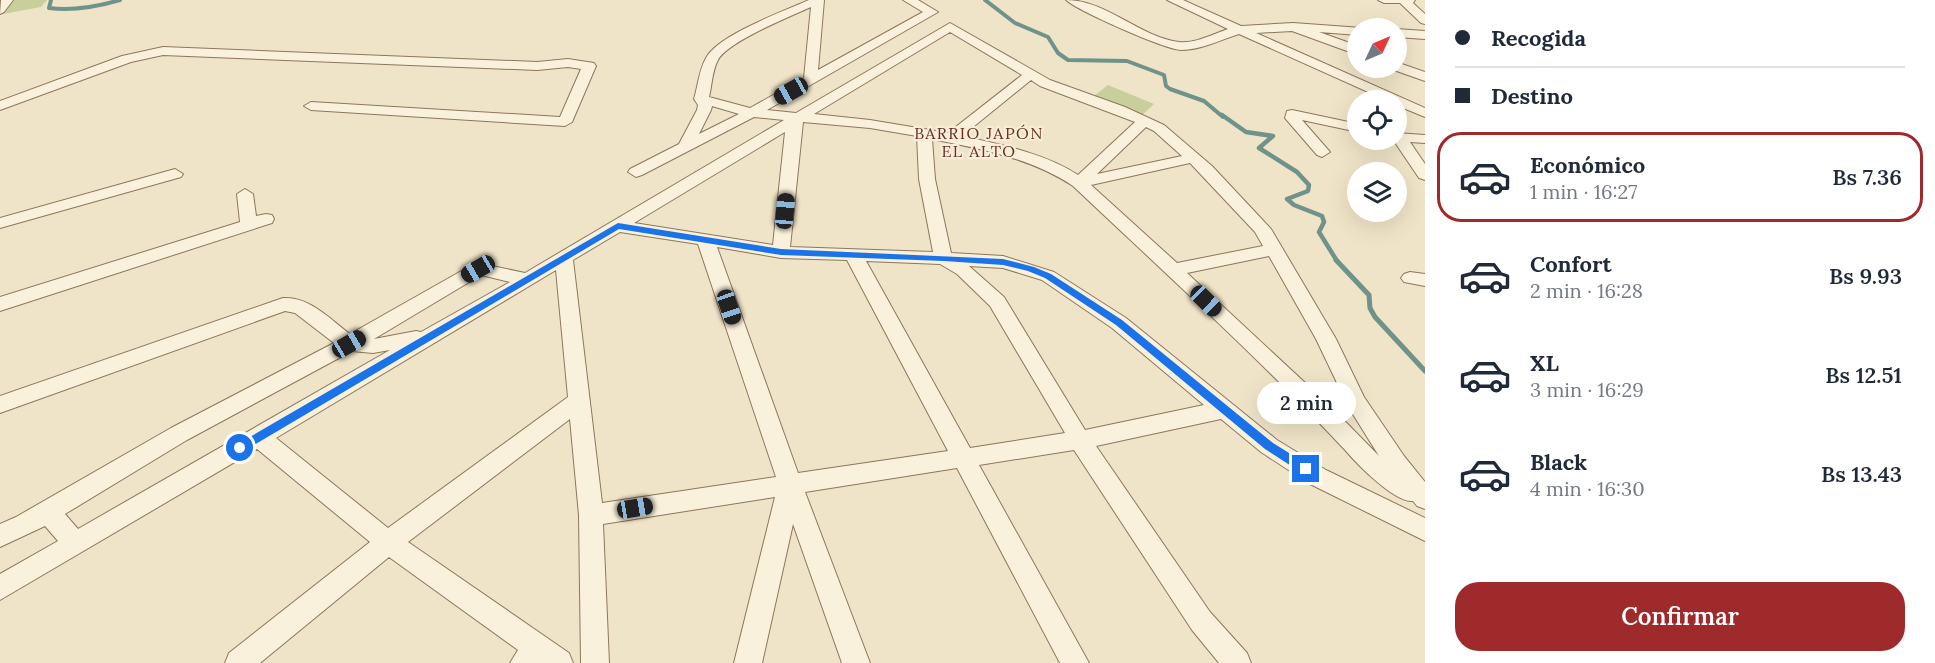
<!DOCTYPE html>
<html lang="es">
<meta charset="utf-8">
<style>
body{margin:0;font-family:Lora,serif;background:#f6f6f7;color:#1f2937;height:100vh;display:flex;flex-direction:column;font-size:22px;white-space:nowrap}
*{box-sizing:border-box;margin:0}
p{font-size:20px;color:#747a83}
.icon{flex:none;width:33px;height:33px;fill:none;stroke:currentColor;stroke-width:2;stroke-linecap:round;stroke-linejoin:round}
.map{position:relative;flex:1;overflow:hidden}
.panel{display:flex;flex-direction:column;background:#fff;width:510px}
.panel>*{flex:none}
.banner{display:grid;align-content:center;height:132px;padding:0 30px;background:#fff}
.needle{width:39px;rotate:46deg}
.controls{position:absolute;left:1347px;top:18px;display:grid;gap:12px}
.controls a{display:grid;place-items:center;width:60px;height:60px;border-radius:50%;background:#fff;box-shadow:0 6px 24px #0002;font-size:30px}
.end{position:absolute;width:27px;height:27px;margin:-14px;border:8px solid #1a73e8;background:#fff;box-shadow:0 0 0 3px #fff}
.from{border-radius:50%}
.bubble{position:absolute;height:42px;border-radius:21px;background:#fff;box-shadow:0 6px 24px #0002;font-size:20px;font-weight:600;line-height:42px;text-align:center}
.car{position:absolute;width:18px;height:36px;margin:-18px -9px;border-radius:8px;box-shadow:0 0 4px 2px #0007;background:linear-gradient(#222 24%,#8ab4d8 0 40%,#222 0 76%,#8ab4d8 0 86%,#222 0)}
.banner b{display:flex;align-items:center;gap:21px;height:57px;font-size:22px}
.banner b+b{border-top:2px solid #e0e1e3}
.banner i{width:15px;height:15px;background:#1f2937}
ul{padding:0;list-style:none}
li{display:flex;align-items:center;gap:18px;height:90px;margin:0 12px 9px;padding:0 18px;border:3px solid transparent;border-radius:24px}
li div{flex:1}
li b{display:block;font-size:22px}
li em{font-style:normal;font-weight:600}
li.selected{border-color:#9e2a2b}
li>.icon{width:54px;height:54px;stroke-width:1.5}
.primary-button{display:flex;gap:12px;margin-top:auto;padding:12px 30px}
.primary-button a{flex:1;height:69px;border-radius:24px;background:#9e2a2b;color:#fff;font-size:24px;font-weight:600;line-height:69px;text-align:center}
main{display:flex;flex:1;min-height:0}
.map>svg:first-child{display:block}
.green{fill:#c9cf9b}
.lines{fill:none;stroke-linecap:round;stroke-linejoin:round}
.stream-far2{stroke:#6f938a;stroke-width:4}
.stream-far1{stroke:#6f938a;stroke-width:4.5}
.stream{stroke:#6f938a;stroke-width:5}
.street-casing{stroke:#8d765c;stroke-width:2}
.street{fill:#faf1dc;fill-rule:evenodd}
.route{fill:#1a73e8}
.labels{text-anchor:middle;stroke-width:4.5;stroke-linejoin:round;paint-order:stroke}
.far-neighbourhood-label{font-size:16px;letter-spacing:1.5px;fill:#6b2e1e;stroke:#f7eed8}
</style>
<main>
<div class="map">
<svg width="1425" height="663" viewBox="0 0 1425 663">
<rect width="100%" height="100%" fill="#f0e4c8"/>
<path class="green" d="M13 0H47L41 7 3 14Z
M1108 85 1154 104 1141 116 1094 96Z"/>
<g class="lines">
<path class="stream-far2" d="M51 0 49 8C73 11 96 7 120 0
M985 0 1015 23 1048 37 1058 53 1068 60 1127 61 1164 75 1166 86 1170 89 1204 101 1223 117"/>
<path class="stream-far1" d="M1222 115 1246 132 1273 136 1259 148 1297 172 1309 185 1308 191 1287 199 1294 205 1322 216 1324 222 1319 232 1337 261"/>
<path class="stream" d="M1336 260 1369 295 1370 308 1375 317 1425 371"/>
<g class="street-casing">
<path id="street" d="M1 0H13L4 12 0 14Z
M809 0H824L818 70 923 12 903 0H918L938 12 767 110 796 113 950 23 1050 80 1125 107 1164 125 1212 166 1271 229 1336 339 1364 397 1404 456 1425 482V509L1417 506 1413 501C1395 503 1357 464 1345 450 1259 358 1165 273 1073 186 1031 158 981 149 932 139L935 179 951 253 1003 256 1054 272 1126 318 1277 440 1326 470 1425 518V541L1310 484 1261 452 1221 419 1096 446 1210 612 1247 653 1251 663H1219L1192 630 1074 450 979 465 1089 663H1060L957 468 805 492 870 663H842L793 524 762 663H734L775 497 603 524 609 663H581L579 515 570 419 408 542 569 653 573 663H510L518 650 389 557 260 663H225L229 653 370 542 257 449 0 600V574L58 541 45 526 0 547V524L16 517 171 428 334 343 295 313 285 311 0 413V396L283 298C309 296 330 319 350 334L472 265 478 263 525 273 784 120 754 117 642 175 636 177 628 172 630 169 679 144 697 110 698 105 694 99C698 86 699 70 706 58 718 35 784 11 809 0ZM811 7 804 78 750 108 709 97C712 85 712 71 718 60 727 42 791 16 811 7ZM950 32 1022 75 948 133 870 120 814 114ZM1031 80 1040 86 1135 122 1078 175C1044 153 1002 145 962 136ZM712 106 739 114 699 134 711 110ZM803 122 870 128 917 136 919 179 933 252 790 247ZM1146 127 1154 131 1182 156 1097 174ZM785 132 773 245 634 223ZM1190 163 1255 232 1263 246 1177 263 1091 185ZM620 232 698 244 776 477 602 503 573 260ZM717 247 781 258 847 260 948 451 798 473ZM1269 256 1316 339 1349 408 1379 456 1330 406 1187 273ZM866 261 940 264 957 274 990 306 1065 433 970 448ZM969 266 1003 268 1042 280 1112 328 1204 405 1085 430 1004 297ZM556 270 568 397 388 528 276 438ZM481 275 510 282 421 332 416 331 374 339ZM390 350 78 529 65 514 187 440 352 351 373 353Z
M1066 0C1107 0 1139 37 1179 42 1195 44 1213 34 1228 29L1167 0H1183L1241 26 1293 23 1362 28H1358V35L1319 32 1358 46V55L1292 31 1256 33 1425 108V117L1396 105V100H1386L1239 34C1220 40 1201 50 1181 50 1164 49 1078 11 1066 0Z
M1378 0H1415L1413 3 1425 14V24L1421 23 1400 3H1384Z
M1396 29 1425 31V39L1396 37Z
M163 47 537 62 568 59 594 63 596 66 572 122 565 126 311 110 304 106 311 102 560 117 581 69 568 67 537 70 163 55 131 62 0 110V101L122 56Z
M1396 62 1425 72V81L1391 69 1396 68Z
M1292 110 1358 124V132L1302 120 1330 152 1322 157 1317 155 1285 118 1287 111Z
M1396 133 1425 135V143L1410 142 1425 164V180L1419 178 1394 141 1390 140H1396Z
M175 169 183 174 181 177 0 228V218Z
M245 189 253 194 256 216 266 214 272 215 274 219 272 223 0 311V297L240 222 237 194Z
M1410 272 1425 274V286L1404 282 1401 278 1404 274Z"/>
</g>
<use href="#street" class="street"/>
</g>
<path class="route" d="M618 223 781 249 1003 259 1034 267 1051 274 1122 320 1273 443 1310 466 1311 469 1310 473H1302L1265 449 1116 325 1045 278 1028 271 1003 265 944 261 781 255 619 229 244 451H236V445Z"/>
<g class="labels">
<g class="far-neighbourhood-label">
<text x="979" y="139">BARRIO JAPÓN<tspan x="979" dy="18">EL ALTO</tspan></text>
</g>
</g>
</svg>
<div class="controls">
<a><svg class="needle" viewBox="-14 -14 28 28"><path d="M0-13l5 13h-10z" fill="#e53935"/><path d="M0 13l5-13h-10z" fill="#747a83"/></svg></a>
<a><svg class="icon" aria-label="locate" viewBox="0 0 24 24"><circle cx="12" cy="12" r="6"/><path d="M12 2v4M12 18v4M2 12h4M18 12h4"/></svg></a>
<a><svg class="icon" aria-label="layers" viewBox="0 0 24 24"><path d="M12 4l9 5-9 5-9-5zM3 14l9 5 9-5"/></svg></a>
</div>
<i class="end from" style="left:240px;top:448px"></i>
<i class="end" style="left:1306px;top:469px"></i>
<div class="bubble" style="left:1257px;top:382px;width:99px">2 min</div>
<i class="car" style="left:791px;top:91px;rotate:241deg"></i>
<i class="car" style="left:785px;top:211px;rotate:5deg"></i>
<i class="car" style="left:478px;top:269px;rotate:240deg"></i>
<i class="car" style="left:1206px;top:301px;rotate:134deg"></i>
<i class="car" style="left:729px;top:307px;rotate:161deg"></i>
<i class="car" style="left:349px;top:344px;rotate:60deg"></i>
<i class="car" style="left:635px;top:508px;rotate:81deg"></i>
</div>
<section class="panel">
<div class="banner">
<b><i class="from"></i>Recogida</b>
<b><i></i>Destino</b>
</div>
<ul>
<li class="selected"><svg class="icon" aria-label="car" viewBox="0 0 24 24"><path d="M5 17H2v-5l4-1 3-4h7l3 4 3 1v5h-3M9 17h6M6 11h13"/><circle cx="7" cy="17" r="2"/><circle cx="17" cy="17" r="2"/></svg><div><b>Económico</b><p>1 min · 16:27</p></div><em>Bs 7.36</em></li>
<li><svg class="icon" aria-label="car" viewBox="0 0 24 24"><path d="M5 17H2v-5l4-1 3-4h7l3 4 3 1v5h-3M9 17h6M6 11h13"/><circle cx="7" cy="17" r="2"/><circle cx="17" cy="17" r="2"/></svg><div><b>Confort</b><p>2 min · 16:28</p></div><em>Bs 9.93</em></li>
<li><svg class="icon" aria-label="car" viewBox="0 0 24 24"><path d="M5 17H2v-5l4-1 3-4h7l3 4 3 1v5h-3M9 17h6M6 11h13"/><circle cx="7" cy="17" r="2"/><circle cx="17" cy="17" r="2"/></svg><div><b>XL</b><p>3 min · 16:29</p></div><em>Bs 12.51</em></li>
<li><svg class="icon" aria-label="car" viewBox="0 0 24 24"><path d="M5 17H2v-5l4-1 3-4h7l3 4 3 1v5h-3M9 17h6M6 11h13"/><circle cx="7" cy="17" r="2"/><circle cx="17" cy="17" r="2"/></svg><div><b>Black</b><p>4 min · 16:30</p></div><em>Bs 13.43</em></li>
</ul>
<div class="primary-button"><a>Confirmar</a></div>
</section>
</main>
